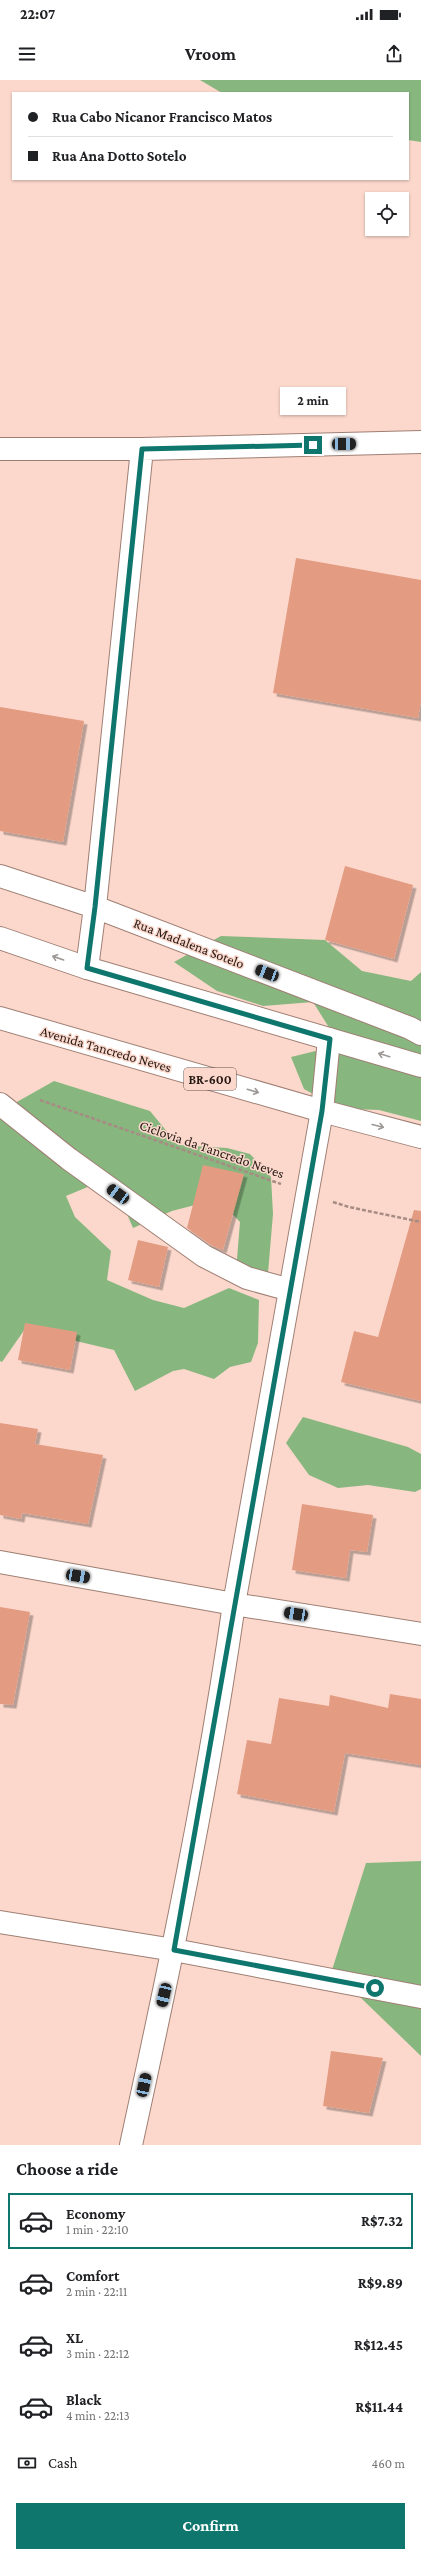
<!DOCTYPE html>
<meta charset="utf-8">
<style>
body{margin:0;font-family:"Crimson Pro",serif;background:#f6f6f6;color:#202124;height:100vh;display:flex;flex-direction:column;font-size:15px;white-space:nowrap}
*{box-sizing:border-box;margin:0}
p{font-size:13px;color:#757577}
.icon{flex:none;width:22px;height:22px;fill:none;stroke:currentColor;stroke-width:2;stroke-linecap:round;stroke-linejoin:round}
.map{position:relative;height:2065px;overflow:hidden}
.details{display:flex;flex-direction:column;background:#fff;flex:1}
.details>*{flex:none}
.banner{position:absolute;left:12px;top:12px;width:397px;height:88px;border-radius:0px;box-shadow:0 1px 3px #0004;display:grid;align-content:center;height:88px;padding:0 16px;background:#fff}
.tools{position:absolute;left:365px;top:112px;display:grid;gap:8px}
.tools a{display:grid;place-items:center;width:44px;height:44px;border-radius:0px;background:#fff;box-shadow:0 1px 3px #0004;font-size:20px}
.end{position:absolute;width:18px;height:18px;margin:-9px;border:5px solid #0f766e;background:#fff;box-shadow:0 0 0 2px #fff}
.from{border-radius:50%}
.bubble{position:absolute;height:28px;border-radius:0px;background:#fff;box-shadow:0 1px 3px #0004;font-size:13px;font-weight:700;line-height:28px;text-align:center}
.car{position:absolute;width:12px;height:24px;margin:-12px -6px;border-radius:5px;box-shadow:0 0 3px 1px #0007;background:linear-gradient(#222 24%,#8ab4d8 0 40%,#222 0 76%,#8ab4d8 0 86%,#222 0)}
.banner b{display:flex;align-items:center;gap:14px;height:38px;font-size:15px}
.banner b+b{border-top:1px solid #e0e0e0}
.banner i{width:10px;height:10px;background:#202124}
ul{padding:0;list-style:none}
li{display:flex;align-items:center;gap:12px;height:56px;margin:0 8px 6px;padding:0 8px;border:2px solid transparent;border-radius:0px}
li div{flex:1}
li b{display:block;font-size:15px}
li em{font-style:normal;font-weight:700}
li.active{border-color:#0f766e}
li>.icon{width:36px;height:36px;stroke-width:1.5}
h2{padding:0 16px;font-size:18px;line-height:48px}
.pay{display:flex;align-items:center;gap:10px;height:44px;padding:0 16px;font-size:15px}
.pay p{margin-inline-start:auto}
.action{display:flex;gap:8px;margin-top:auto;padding:8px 16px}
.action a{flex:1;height:46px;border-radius:0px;background:#0f766e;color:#fff;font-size:16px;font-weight:700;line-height:46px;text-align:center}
.status{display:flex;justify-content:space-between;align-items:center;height:28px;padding:0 20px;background:#fff;direction:ltr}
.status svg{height:11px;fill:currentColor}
header{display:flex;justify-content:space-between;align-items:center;height:52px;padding:0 16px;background:#fff;font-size:18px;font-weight:700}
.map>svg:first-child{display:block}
.forest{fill:#87b77f}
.building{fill:#e39b82;filter:url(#shadow)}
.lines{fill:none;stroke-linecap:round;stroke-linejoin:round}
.street-casing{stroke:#9f7f74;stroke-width:24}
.primary-casing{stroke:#9f7f74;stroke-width:24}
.path{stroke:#a68c82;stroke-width:2.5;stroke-dasharray:4 2;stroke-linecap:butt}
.street{stroke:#fff;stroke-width:22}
.primary{stroke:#fff;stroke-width:22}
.oneway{stroke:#9d9895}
.route{stroke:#0f766e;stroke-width:5}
.labels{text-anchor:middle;stroke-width:3;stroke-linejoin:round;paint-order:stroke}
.shield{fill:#fcd8cc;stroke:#66524b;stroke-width:1}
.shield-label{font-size:13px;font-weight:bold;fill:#251914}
.street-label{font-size:14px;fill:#251914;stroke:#fcd8cc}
</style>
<div class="status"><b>22:07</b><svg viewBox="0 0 49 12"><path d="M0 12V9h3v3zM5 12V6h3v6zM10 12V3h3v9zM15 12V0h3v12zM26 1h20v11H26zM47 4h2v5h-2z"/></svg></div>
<header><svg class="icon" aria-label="menu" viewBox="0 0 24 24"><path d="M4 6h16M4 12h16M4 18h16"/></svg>Vroom<svg class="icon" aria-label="share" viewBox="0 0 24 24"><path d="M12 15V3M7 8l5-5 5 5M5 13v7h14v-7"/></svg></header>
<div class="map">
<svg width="421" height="2065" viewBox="0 0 421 2065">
<defs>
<filter id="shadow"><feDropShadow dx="3.5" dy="3.5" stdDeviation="0" flood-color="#0004"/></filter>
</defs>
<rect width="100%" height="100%" fill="#fcd8cc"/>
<path class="forest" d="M200 0H421V62L408 60V13H222Z
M221 856 325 860 362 891 411 901 421 892V1041L379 1030 351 1029 326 1021 304 1009 291 977 340 965 313 922 263 926 217 911 174 882Z
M54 1001 150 1031 178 1065 227 1068 250 1074 271 1097 273 1134 268 1193 236 1191 240 1142 218 1119 172 1131 133 1148 118 1113 90 1106 66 1116 75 1137 111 1171 107 1200 153 1220 184 1228 229 1208 259 1220 258 1263 251 1282 230 1287 214 1299 184 1289 173 1291 135 1311 114 1270 25 1249 2 1282 0 1281V1029L8 1027Z
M303 1337 408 1367 421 1374V1409L415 1412 368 1405 338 1408 309 1395 286 1363Z
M421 1781V1976L332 1890 366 1783Z"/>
<path class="building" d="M296 478 421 500V621L418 638 273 613Z
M0 627 84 641 63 762 0 751Z
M345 786 413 805 394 879 325 860Z
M203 1085 244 1094 223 1170 211 1165 187 1148Z
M414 1130 421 1131V1321L341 1302 354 1251 378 1257Z
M138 1160 168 1167 159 1207 128 1200Z
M25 1243 77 1252 70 1290 18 1280Z
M0 1343 38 1349 35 1364 103 1375 88 1444 22 1433 21 1439 0 1435Z
M302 1424 373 1435 367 1472 350 1470 346 1498 292 1490Z
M0 1527 30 1532 13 1625 0 1624Z
M390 1614 421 1619V1685L345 1673 334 1732 237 1714 247 1660 271 1664 279 1618 329 1626 330 1615 388 1628Z
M331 1971 383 1978 369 2033 323 2026Z"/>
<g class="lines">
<g class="street-casing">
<path id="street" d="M0 369H142L421 362
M0 796 95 827 410 948 421 954
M87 888 95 827 142 369
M0 1024 69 1079 204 1176 247 1198 290 1210
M0 1482 234 1524 421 1554
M0 1842 174 1870 421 1917
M131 2065C170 1886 208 1706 234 1524L322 1031 329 959"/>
</g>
<g class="primary-casing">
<path id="primary" d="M0 858 87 888 421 986
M0 938 322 1031 421 1057"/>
</g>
<path class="path" d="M40 1020 281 1104
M333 1122 349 1127 421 1142"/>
<use href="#street" class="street"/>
<use href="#primary" class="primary"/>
</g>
<defs><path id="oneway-shaft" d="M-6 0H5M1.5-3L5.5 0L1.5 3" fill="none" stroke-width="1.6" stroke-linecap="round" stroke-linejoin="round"/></defs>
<g class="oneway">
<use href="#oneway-shaft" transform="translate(58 878) rotate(-161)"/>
<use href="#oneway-shaft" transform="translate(384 975) rotate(-163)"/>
<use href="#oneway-shaft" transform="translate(253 1011) rotate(16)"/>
<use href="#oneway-shaft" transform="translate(378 1046) rotate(14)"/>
</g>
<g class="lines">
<path class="route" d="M313 365 142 369 95 827 87 888 330 959 322 1031 174 1870 375 1908"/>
</g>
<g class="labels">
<rect class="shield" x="184" y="988" width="52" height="22" rx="3"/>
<g class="shield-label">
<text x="210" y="1004">BR-600</text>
</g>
<g class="street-label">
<text transform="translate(189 863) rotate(21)" y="5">Rua Madalena Sotelo</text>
<text transform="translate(106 969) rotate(16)" y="5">Avenida Tancredo Neves</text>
<text transform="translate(212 1069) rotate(19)" y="5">Ciclovia da Tancredo Neves</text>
</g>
</g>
</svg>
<div class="tools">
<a><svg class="icon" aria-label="locate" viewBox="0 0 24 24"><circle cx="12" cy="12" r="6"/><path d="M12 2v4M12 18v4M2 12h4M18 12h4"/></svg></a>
</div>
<i class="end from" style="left:375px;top:1908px"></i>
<i class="end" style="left:313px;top:365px"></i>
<div class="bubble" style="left:280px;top:307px;width:66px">2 min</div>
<i class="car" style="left:344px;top:364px;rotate:89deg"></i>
<i class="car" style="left:267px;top:893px;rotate:291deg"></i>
<i class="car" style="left:118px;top:1114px;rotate:306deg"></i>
<i class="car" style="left:78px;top:1496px;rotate:100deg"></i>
<i class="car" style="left:296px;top:1534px;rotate:279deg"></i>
<i class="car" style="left:164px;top:1915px;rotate:193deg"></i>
<i class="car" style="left:144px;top:2005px;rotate:12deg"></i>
<div class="banner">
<b><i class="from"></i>Rua Cabo Nicanor Francisco Matos</b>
<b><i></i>Rua Ana Dotto Sotelo</b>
</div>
</div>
<section class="details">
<h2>Choose a ride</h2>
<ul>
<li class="active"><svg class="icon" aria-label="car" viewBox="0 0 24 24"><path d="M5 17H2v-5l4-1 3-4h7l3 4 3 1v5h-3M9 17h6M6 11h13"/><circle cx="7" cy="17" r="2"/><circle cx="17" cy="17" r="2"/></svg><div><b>Economy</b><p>1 min · 22:10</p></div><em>R$7.32</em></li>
<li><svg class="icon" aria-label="car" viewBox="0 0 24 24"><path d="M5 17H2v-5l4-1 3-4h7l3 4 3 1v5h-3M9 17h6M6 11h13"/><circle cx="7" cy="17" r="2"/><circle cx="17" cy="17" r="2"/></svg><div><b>Comfort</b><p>2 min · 22:11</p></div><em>R$9.89</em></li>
<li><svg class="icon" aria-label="car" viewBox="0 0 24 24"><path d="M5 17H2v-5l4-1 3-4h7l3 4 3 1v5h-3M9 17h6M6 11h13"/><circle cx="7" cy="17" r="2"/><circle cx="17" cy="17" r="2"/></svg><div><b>XL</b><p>3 min · 22:12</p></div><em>R$12.45</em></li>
<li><svg class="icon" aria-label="car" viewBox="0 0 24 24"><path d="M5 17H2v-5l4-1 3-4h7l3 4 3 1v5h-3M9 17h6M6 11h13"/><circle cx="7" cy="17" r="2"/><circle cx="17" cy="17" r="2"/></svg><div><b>Black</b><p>4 min · 22:13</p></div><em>R$11.44</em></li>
</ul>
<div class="pay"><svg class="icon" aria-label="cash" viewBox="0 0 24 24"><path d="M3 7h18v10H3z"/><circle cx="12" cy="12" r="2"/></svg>Cash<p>460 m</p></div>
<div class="action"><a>Confirm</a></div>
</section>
